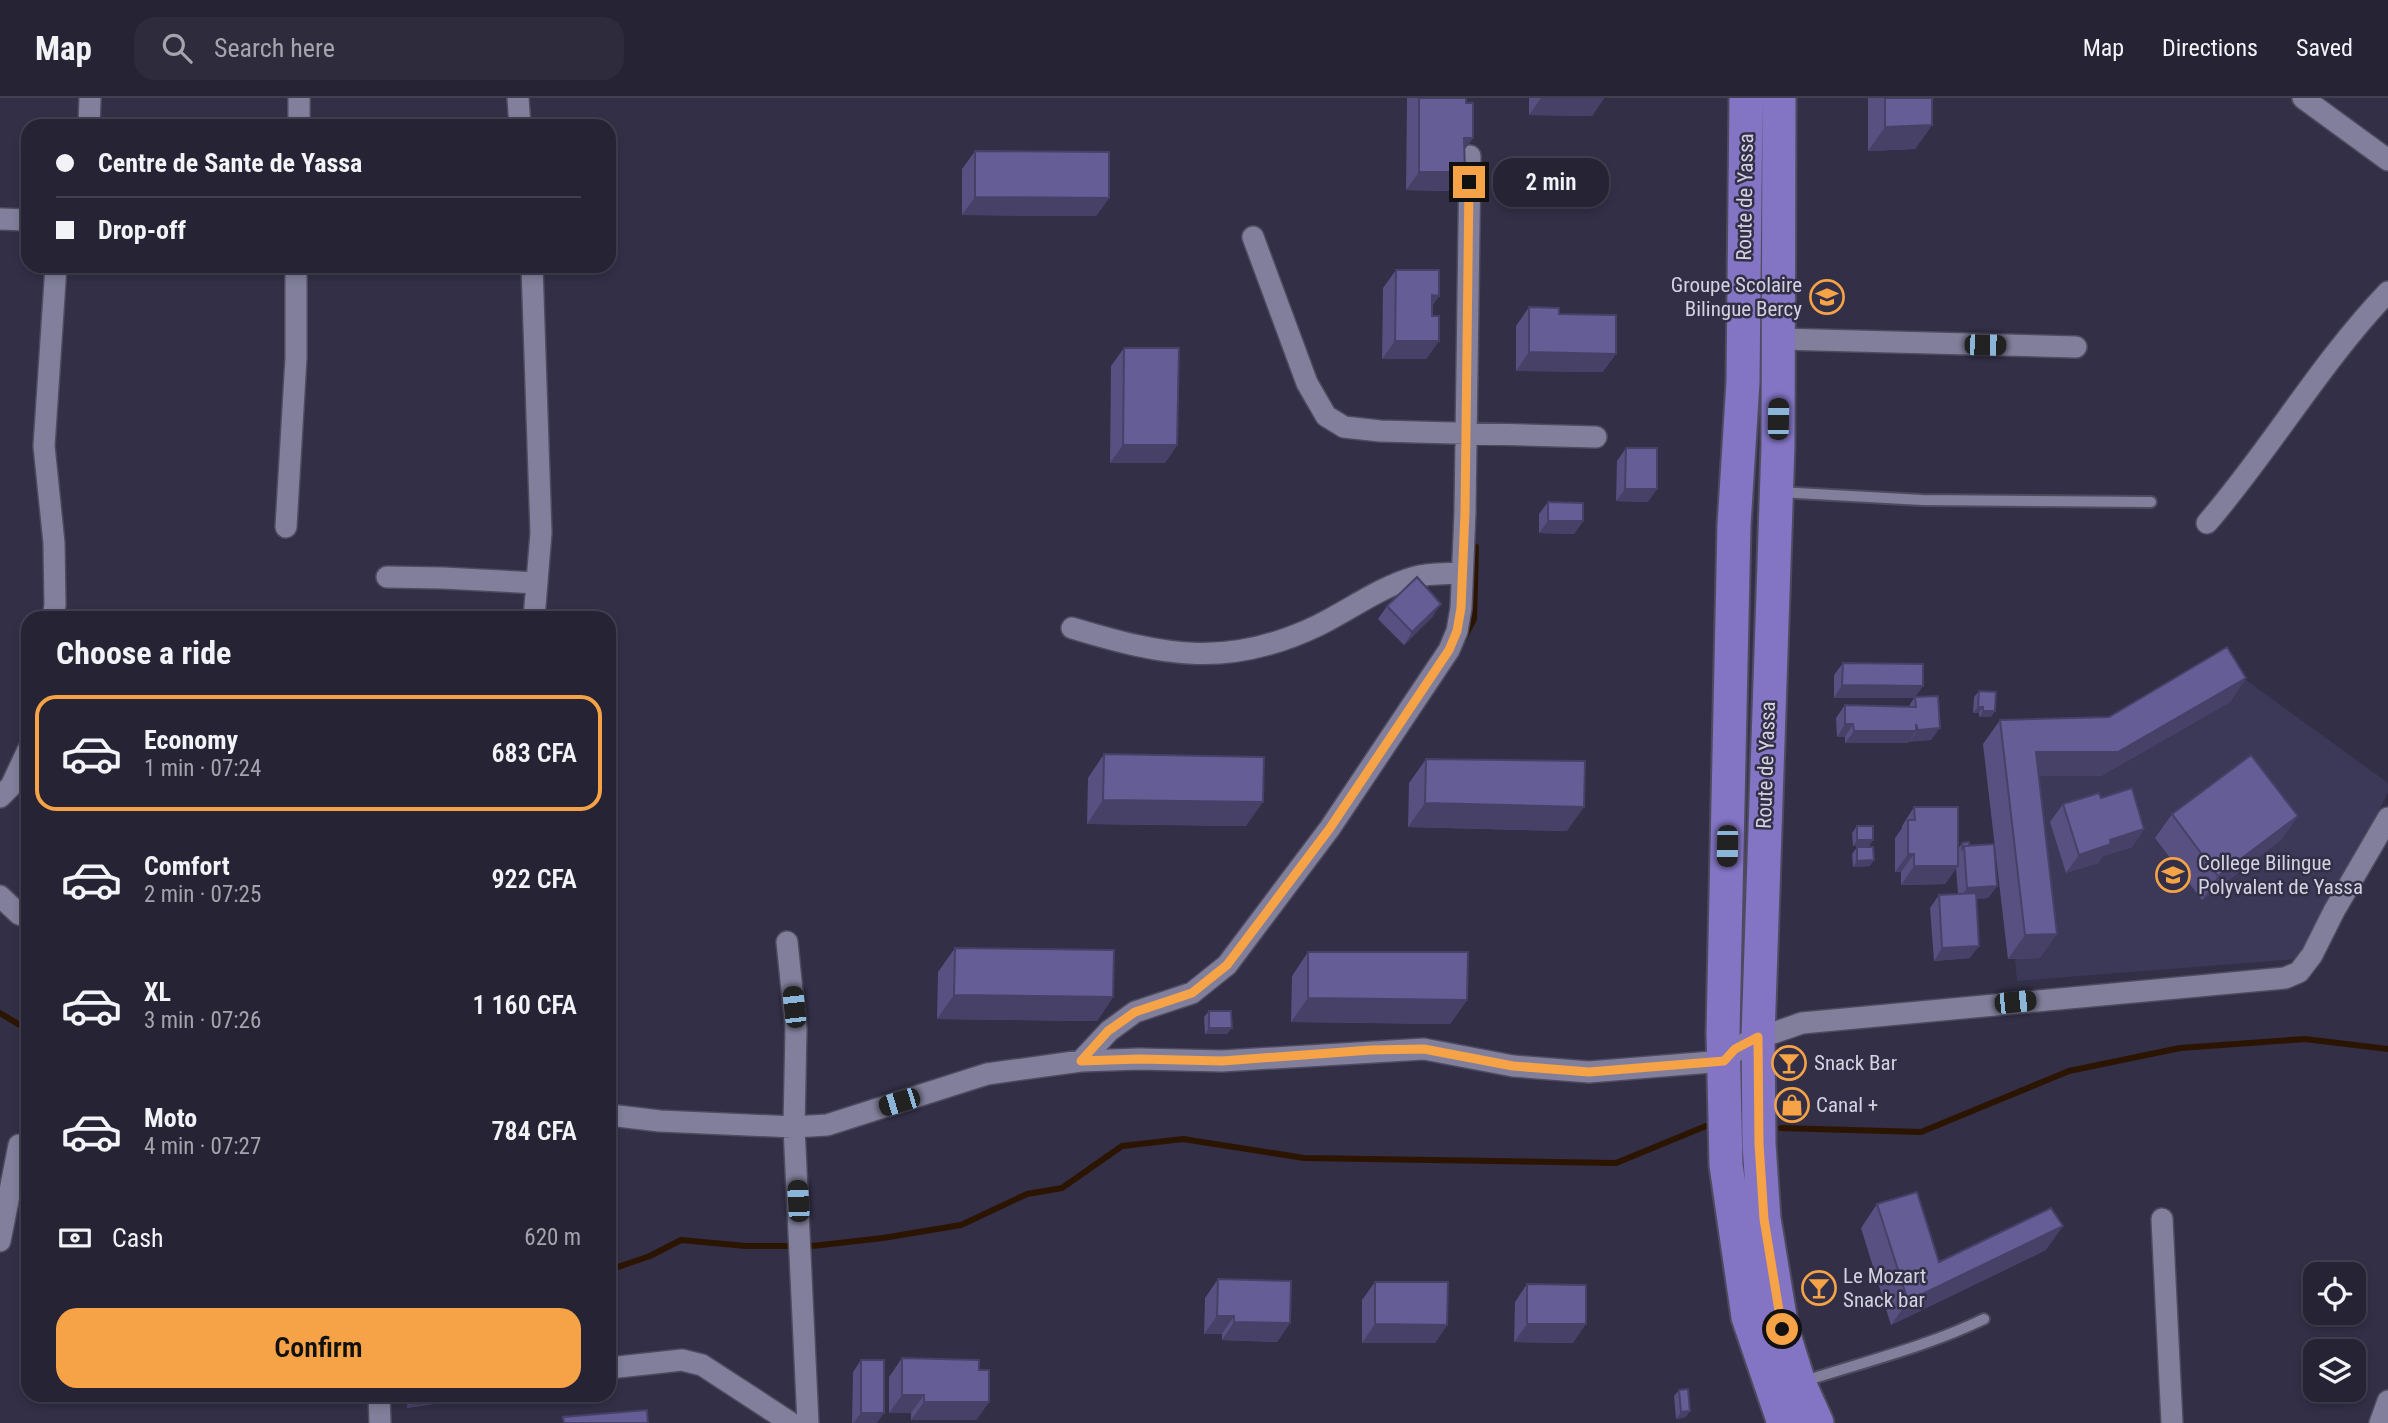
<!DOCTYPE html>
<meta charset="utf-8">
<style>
body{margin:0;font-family:"Roboto Condensed",sans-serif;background:#2e2b3d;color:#f1f3f6;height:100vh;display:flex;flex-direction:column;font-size:26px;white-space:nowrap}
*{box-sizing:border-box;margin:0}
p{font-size:23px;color:#a4a4ad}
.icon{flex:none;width:38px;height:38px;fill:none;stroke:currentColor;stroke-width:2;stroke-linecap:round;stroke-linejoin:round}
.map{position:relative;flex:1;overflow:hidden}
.sheet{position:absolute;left:21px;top:513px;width:595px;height:791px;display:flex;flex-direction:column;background:#262335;border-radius:21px;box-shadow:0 4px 10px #0003,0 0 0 2px #424050}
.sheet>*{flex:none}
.guide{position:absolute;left:21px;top:21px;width:595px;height:154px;border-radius:21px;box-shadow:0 4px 10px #0003,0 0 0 2px #424050;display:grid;align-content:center;height:154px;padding:0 35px;background:#262335}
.buttons{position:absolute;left:2303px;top:1164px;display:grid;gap:14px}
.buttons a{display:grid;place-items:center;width:63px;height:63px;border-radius:14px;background:#262335;box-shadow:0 4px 10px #0003,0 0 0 2px #424050;font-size:35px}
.end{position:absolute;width:32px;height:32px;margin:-16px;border:9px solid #f5a346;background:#111;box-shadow:0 0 0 4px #111}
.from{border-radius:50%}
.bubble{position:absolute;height:49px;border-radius:21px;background:#262335;box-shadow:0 4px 10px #0003,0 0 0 2px #424050;font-size:23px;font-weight:600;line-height:49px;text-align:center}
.car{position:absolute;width:21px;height:42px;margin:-21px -10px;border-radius:9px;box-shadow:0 0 5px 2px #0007;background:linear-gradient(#222 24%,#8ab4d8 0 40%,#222 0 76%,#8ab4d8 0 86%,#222 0)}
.guide b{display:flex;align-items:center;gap:24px;height:66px;font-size:26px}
.guide b+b{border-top:2px solid #424050}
.guide i{width:18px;height:18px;background:#f1f3f6}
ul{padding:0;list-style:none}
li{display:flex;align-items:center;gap:21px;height:116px;margin:0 14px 10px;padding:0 21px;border:4px solid transparent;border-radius:21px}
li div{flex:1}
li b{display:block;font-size:26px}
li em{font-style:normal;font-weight:600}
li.current{border-color:#f5a346}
li>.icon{width:63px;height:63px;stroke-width:1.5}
h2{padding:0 35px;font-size:32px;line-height:84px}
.pay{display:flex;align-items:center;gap:18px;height:77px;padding:0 35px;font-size:26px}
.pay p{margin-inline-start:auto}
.cta{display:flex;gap:14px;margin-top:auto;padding:14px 35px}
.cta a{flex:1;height:80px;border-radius:21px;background:#f5a346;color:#111;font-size:28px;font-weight:600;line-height:80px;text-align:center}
header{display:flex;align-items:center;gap:42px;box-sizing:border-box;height:98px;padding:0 35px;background:#262335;border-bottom:2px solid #424050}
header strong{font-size:33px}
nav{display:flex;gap:38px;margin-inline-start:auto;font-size:24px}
.search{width:490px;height:63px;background:#2e2b3d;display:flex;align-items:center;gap:18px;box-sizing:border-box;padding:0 24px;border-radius:21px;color:#a4a4ad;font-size:26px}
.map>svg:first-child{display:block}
.built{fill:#3c3857}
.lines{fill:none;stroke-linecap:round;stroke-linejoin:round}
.stream{stroke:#2c1500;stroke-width:6}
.lane-casing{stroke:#4e4b5f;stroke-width:14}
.street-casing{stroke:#4e4b5f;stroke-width:24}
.primary-casing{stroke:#4e4b5f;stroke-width:37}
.lane{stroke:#817f9b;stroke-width:10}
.street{stroke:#817f9b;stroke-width:21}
.primary{stroke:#8375c4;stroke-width:33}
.wall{fill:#575080}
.shaded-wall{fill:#474168}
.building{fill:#655d95;stroke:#474168;stroke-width:2}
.route{stroke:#f5a346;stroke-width:9}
.labels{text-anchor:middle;stroke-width:5;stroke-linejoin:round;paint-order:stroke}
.street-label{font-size:21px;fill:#d3d2e1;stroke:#322f47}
.poi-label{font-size:21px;fill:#d3d2e1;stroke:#322f47;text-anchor:start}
</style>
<header>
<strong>Map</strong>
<div class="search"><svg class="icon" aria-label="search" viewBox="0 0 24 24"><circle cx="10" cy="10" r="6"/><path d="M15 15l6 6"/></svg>Search here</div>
<nav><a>Map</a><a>Directions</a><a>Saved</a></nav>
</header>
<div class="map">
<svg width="2388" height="1325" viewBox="0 0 2388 1325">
<rect width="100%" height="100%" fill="#322f47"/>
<path class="built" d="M2220 563 2388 685V694L2309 860 2017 883 2015 861H2008L1983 646 2093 643Z"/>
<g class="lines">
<path class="stream" d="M1463 542 1474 521 1476 449
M0 915 28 932
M1781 1030 1921 1034 2069 973 2180 950 2305 941 2388 951
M609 1172 650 1158 681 1142 746 1148H812L883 1140 961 1127 1027 1096 1062 1090 1122 1048 1183 1041 1304 1060 1616 1065 1706 1028"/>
<g class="lane-casing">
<path id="lane" d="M1779 394 1922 402 2151 404
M1802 1284C1863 1264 1926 1249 1984 1221"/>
</g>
<g class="street-casing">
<path id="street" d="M299 0V28
M518 0 520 28
M2303 0 2388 62
M89 28 90 0
M0 121 28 122
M1253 139 1307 285 1326 318 1344 329 1380 333 1596 339
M532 168 541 435 534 520
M1780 241 2076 249
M2207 425C2271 351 2320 265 2388 194
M286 429 296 260V168
M387 479 443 480 537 485
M53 520 55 507 54 445 44 348 56 168
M1072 530C1165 558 1228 571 1319 527 1351 511 1380 489 1415 479 1429 475 1447 476 1462 475
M0 699 11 688 28 652
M0 798 19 816 28 819
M787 844 796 931 794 1029 808 1325
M1081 963 1109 933 1135 914 1192 895 1227 867 1330 730 1449 552 1457 533 1461 510 1465 414 1470 58
M609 1017 660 1023 794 1029 827 1027 987 976 1081 963 1139 961 1222 963 1424 951 1513 968 1589 974 1724 963 1747 944 1802 925 2285 880 2299 874 2312 857 2334 813 2388 720
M2162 1121 2172 1325
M0 1143 19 1047
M609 1270 682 1262 702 1267 791 1325
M379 1297 380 1325
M2380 1325 2388 1303"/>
</g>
<g class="primary-casing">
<path id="primary" d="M1746 0 1743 284 1734 427 1723 935 1726 1067 1748 1219 1784 1325
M1779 0 1778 347 1758 939 1759 1046 1764 1121 1782 1231 1799 1285 1817 1325"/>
</g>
<use href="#lane" class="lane"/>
<use href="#street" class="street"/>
<use href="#primary" class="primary"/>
</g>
<path class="wall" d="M1407 0H1466V5L1473 40 1464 52 1452 93 1406 92Z
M1529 0H1604L1592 18 1529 17Z
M1868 0H1934L1932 3V27L1915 51 1868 53Z
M975 53 1109 100 1096 118 962 117V71Z
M1396 172 1439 198 1432 208V218L1439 243 1426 261H1382L1383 190Z
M1529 209 1559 216 1603 274 1516 273V228Z
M1124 250 1177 347 1165 365H1110L1111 268Z
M1626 350 1648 404 1616 403 1617 363Z
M1548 404 1583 423 1574 436 1539 435V416Z
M1387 508 1433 518 1404 547 1378 521Z
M1843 565 1923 588 1915 599 1931 642 1909 643 1908 645H1845V639H1837L1836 620 1845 607 1909 608 1914 600H1834V577Z
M2246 580 2230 604 2101 678H2039L2040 860 2008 861 1983 646 2000 622 2109 619Z
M1979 593 1991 619H1979V615H1973L1974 599Z
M1104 656 1246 728 1087 726 1088 680Z
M1426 661 1567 733 1408 729 1409 685Z
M2101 700 2144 731 2132 749 2103 758 2098 765 2066 775 2050 724 2063 706Z
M1914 709 1958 751 1962 745 1969 748 1997 788 1988 800 1976 801 1970 860 1934 863 1930 810 1939 797 1958 796 1956 770 1945 786 1901 787V774H1895V740L1902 730V728Z
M2172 716 2298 718 2281 742 2202 802 2155 740Z
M1857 728 1873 742 1869 748H1853L1852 735Z
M1857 749 1870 768 1853 769 1852 756Z
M955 850 1113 899 1097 923 937 921 938 874Z
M1308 854 1467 902 1450 926 1291 924 1292 878Z
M1209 913 1227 936H1205L1204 919Z
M1877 1106 1939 1164 2046 1152 1891 1227 1861 1130Z
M1218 1181 1290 1225 1277 1244 1222 1242V1236H1204L1205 1200Z
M1375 1184 1447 1227 1435 1245H1362V1202Z
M1527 1186 1573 1245 1514 1244 1515 1204Z
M902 1260 979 1272 989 1304 976 1322H911V1315H889V1279Z
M861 1262 877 1325H852L853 1274Z
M1679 1292 1686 1319 1676 1321 1674 1298Z
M409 1297H446L440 1305 407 1310Z"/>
<path class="shaded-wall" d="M1541 0H1604L1592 18 1529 17Z
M1932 27 1915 51 1868 53 1885 29Z
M1464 40H1473L1460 58Z
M1419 74H1465L1452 93 1406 92Z
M975 99 1109 100 1096 118 962 117Z
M1432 197 1439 198 1426 216Z
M1395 243H1439L1426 261H1382Z
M1529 254 1616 256 1603 274 1516 273Z
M1123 347H1177L1165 365H1110Z
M1625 391H1657L1648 404 1616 403Z
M1548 423H1583L1574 436 1539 435Z
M1441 506 1433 518 1404 547 1412 534Z
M2246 580 2230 604 2101 678H2020L2036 654Z
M1842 587 1923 588 1914 600H1834Z
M1978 609H1983L1979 615H1973Z
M1983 613H1995L1991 619H1979Z
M1845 626H1853L1845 639H1837Z
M1940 630 1931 642 1909 644 1918 632Z
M1854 633H1916L1908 645H1845Z
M1103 702 1263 704 1246 728 1087 726Z
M1425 705 1584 709 1567 733 1408 729Z
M2298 718 2281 742 2202 802 2218 778Z
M2144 731 2132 749 2103 758 2098 765 2066 775 2079 757 2110 742Z
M1857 742H1873L1869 748H1853Z
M1908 756H1914L1901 774H1895Z
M1874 762 1870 768 1853 769 1857 763Z
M1914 768H1958L1945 786 1901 787Z
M1997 788 1988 800 1958 803 1967 790Z
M2057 836 2040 860 2008 861 2025 837Z
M1979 848 1970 860 1934 863 1942 850Z
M954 897 1113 899 1097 923 937 921Z
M1308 900 1467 902 1450 926 1291 924Z
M1209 930H1232L1227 936H1205Z
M2063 1128 2046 1152 1891 1227 1908 1203Z
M1217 1218H1234L1222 1236H1204Z
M1234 1224 1290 1225 1277 1244 1222 1242Z
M1375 1226 1447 1227 1435 1245H1362Z
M1527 1226H1586L1573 1245 1514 1244Z
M415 1297H446L440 1305 407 1310Z
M902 1297H924L911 1315H889Z
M924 1304H989L976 1322H911Z
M1690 1313 1686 1319 1676 1321 1681 1314Z
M861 1315H884L877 1325H853Z"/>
<path class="building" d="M1419 0H1466V5H1473V40H1464L1465 74H1419Z
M1885 0H1932V27L1885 29Z
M975 53 1109 54V100L975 99Z
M1396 172H1439V198L1432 197V218H1439V243H1395Z
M1529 209 1559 210V216L1616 217V256L1529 254Z
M1124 250H1179L1177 347H1123Z
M1626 350H1657V391H1625Z
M1548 404 1583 405V423H1548Z
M1417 479 1441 506 1412 534 1387 508Z
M2227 549 2246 580 2118 654H2036L2057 836 2025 837 2000 622 2109 619Z
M1843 565 1923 566V588L1842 587Z
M1979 593 1996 594 1995 613H1983V609H1978Z
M1938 598 1940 630 1918 632 1916 626V633H1854L1853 626H1845V607L1916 609 1915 599Z
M1104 656 1264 659 1263 704 1103 702Z
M2251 657 2298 718 2218 778 2172 716Z
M1426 661 1585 663 1584 709 1425 705Z
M2132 690 2144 731 2110 742 2111 746 2079 757 2063 706 2099 695 2101 700Z
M1914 709H1958V768H1914V756H1908V722H1915Z
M1857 728H1873V742H1857Z
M1969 744V748H1964L1962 751V745Z
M1994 746 1997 788 1967 790 1964 748Z
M1857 749H1873L1874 762 1857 763Z
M1976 795 1979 848 1942 850 1939 797Z
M955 850 1114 852 1113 899 954 897Z
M1308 854H1468L1467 902 1308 900Z
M1209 913H1231L1232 930H1209Z
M1917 1094 1939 1164 2051 1110 2063 1128 1908 1203 1877 1106Z
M1218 1181 1291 1183 1290 1225 1234 1224V1218H1217Z
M1375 1184H1448L1447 1227 1375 1226Z
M1527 1186 1586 1187V1226H1527Z
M902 1260 979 1262V1272H989V1304H924V1297H902Z
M861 1262H884V1315H861Z
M1688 1291 1690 1313 1681 1314 1679 1292Z
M647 1312 648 1325H564L563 1319Z"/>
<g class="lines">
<path class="route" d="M1469 84 1465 414 1461 510 1457 533 1449 552 1330 730 1227 867 1192 895 1135 914 1108 933 1081 963 1139 961 1222 963 1371 952 1424 951 1513 968 1589 974 1724 963 1735 951 1758 939 1759 1046 1764 1121 1782 1231"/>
</g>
<defs>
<g id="school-ring" transform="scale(1.75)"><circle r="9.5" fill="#322f47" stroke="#f5a346" stroke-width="1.5"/><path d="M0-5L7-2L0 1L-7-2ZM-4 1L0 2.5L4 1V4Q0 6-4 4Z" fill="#f5a346"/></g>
<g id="bar-ring" transform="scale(1.75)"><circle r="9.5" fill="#322f47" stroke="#f5a346" stroke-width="1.5"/><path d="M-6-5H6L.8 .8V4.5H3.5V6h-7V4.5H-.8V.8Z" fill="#f5a346"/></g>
<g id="shop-ring" transform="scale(1.75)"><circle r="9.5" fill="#322f47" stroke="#f5a346" stroke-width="1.5"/><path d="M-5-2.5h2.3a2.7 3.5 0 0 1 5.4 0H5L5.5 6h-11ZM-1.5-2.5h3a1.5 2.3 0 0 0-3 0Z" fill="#f5a346"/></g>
</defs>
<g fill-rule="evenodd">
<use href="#school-ring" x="1827" y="199"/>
<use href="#school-ring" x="2173" y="777"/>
<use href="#bar-ring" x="1789" y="965"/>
<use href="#shop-ring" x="1792" y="1007"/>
<use href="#bar-ring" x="1819" y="1190"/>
</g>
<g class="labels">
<g class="street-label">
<text transform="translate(1745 99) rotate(-89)" y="7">Route de Yassa</text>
<text transform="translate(1766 667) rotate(-88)" y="7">Route de Yassa</text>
</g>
<g class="poi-label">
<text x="1802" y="194" text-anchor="end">Groupe Scolaire<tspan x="1802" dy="24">Bilingue Bercy</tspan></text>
<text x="2198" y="772">College Bilingue<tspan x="2198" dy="24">Polyvalent de Yassa</tspan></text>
<text x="1814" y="972">Snack Bar</text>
<text x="1816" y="1014">Canal +</text>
<text x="1843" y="1185">Le Mozart<tspan x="1843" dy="24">Snack bar</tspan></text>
</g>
</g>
</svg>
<div class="buttons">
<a><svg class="icon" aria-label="locate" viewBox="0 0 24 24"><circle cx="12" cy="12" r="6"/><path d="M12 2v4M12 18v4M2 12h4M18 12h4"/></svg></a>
<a><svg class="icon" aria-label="layers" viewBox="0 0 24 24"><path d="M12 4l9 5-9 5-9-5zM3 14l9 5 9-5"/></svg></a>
</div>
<i class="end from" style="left:1782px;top:1231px"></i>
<i class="end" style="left:1469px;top:84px"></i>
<div class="bubble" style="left:1493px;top:60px;width:116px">2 min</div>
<i class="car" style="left:1985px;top:247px;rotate:91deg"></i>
<i class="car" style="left:1778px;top:321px;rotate:1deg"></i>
<i class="car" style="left:1727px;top:748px;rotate:181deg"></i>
<i class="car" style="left:2015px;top:904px;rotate:84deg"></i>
<i class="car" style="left:794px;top:909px;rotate:354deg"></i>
<i class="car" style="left:899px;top:1004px;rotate:253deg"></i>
<i class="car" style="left:798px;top:1103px;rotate:357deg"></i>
<div class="guide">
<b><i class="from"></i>Centre de Sante de Yassa</b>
<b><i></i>Drop-off</b>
</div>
<section class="sheet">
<h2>Choose a ride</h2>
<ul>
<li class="current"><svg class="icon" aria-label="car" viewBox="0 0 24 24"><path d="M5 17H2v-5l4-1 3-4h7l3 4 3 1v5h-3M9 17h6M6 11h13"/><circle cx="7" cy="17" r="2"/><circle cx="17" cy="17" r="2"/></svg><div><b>Economy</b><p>1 min · 07:24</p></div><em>683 CFA</em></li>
<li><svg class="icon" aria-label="car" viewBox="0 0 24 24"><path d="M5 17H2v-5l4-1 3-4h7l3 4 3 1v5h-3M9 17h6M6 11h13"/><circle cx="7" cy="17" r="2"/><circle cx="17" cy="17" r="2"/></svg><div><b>Comfort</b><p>2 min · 07:25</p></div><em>922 CFA</em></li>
<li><svg class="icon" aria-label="car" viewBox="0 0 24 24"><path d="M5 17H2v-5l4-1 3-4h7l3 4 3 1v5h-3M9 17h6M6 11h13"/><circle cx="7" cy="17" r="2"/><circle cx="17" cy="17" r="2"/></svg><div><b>XL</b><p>3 min · 07:26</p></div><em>1 160 CFA</em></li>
<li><svg class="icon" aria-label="car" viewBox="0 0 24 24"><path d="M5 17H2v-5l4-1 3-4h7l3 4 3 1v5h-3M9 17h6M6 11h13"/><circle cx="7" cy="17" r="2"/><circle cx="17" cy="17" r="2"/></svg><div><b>Moto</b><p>4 min · 07:27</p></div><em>784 CFA</em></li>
</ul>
<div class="pay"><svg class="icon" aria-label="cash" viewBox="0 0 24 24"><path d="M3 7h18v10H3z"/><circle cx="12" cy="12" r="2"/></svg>Cash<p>620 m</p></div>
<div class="cta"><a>Confirm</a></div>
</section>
</div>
